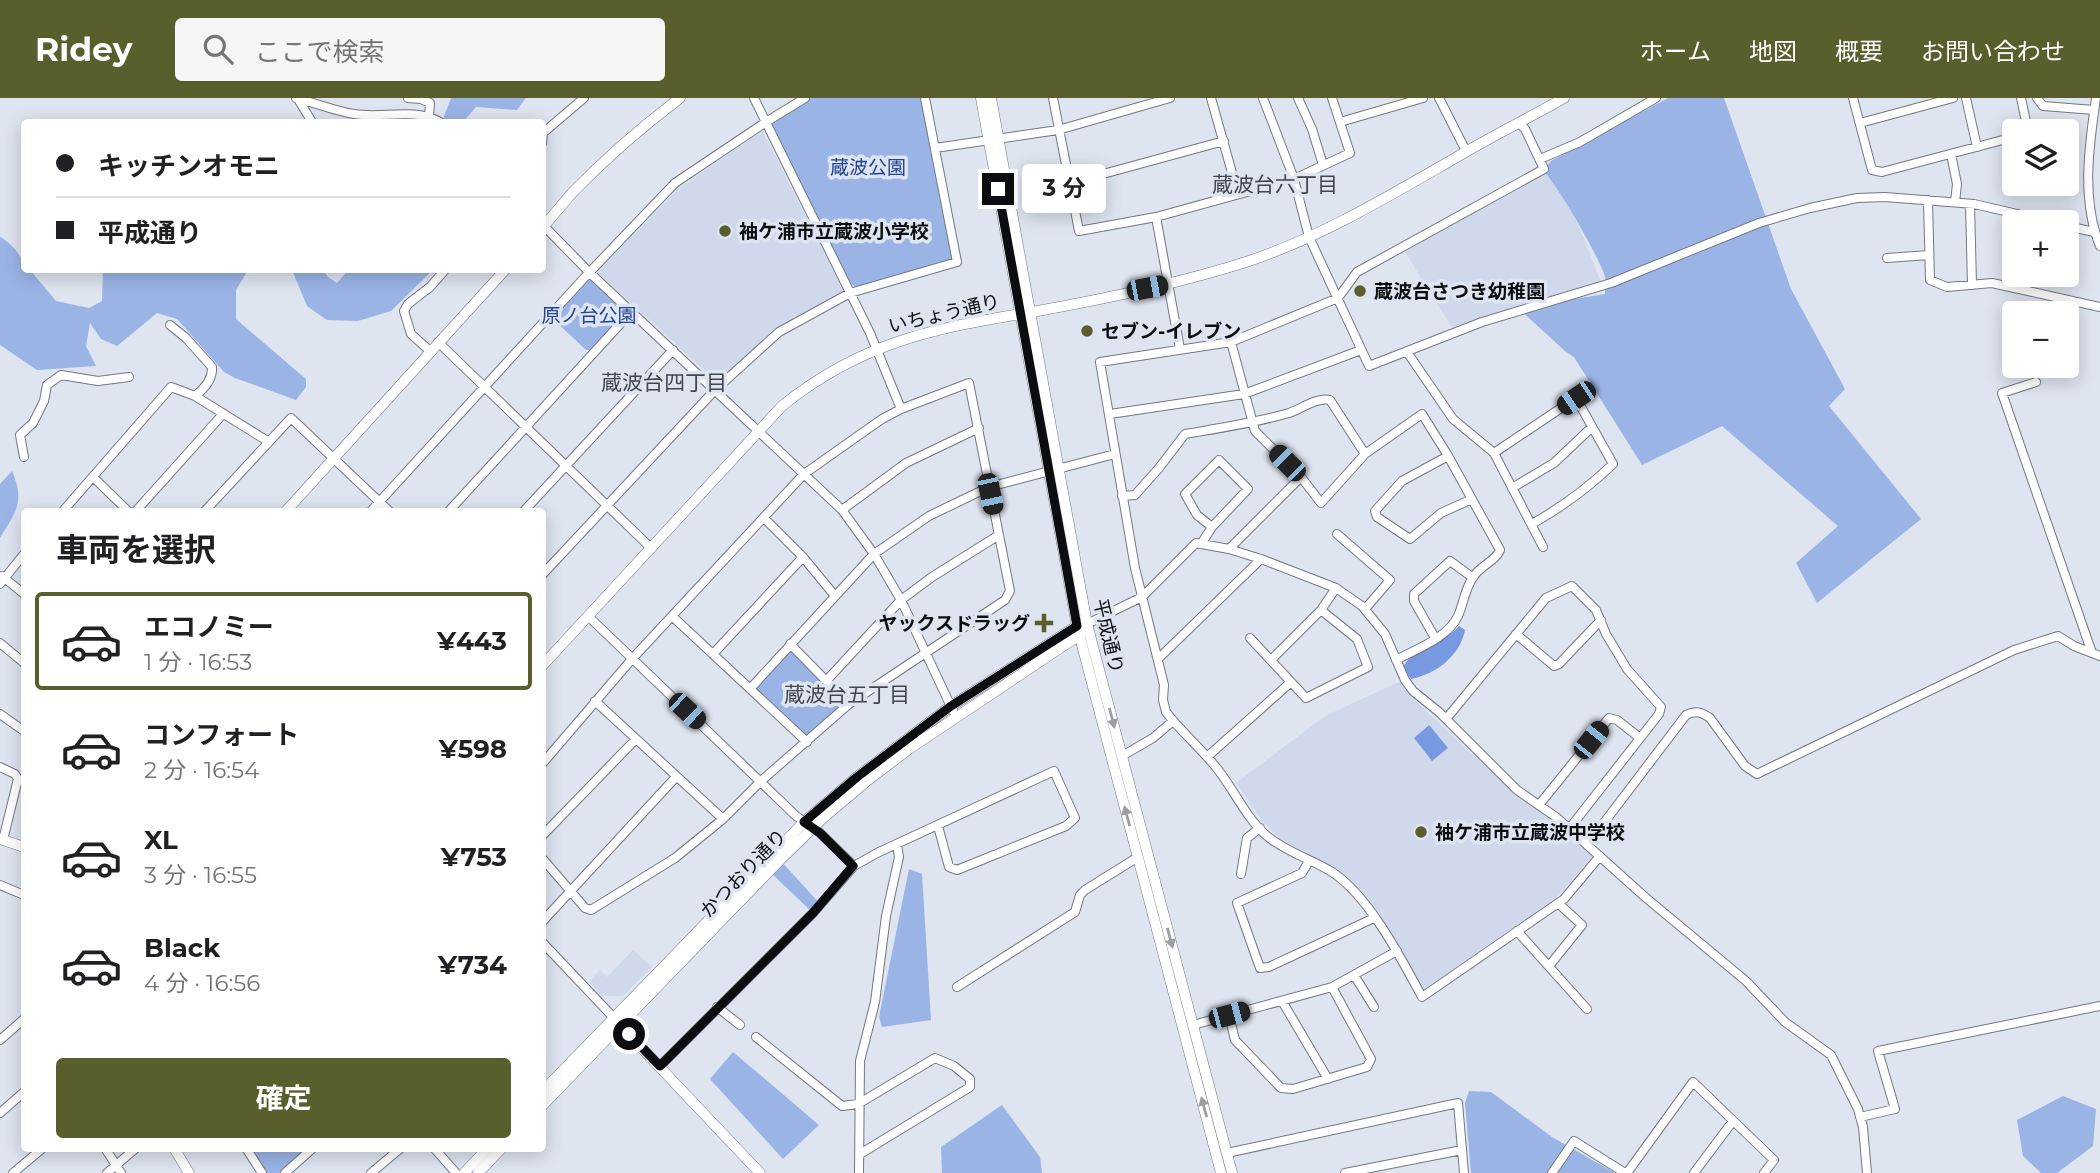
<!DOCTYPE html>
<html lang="ja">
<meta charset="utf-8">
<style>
body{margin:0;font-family:Montserrat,"Noto Sans JP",sans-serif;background:#f6f6f6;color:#202124;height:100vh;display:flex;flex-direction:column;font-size:26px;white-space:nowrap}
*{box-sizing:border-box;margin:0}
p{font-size:23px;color:#757577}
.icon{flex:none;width:38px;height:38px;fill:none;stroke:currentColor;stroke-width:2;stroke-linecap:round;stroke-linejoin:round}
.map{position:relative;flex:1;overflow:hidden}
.sheet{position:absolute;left:21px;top:410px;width:525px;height:644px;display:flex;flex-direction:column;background:#fff;border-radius:7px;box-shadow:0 4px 18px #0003}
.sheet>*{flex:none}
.hud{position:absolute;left:21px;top:21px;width:525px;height:154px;border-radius:7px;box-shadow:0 4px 18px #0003;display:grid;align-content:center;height:154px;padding:0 35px;background:#fff}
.tools{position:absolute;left:2002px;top:21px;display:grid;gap:14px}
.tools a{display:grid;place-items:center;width:77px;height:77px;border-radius:7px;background:#fff;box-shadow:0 4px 18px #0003;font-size:35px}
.end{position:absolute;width:32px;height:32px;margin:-16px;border:9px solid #0b0d11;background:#fff;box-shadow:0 0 0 4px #fff}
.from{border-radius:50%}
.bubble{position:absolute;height:49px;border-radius:7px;background:#fff;box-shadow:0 4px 18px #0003;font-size:23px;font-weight:700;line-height:49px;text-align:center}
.car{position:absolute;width:21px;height:42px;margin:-21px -10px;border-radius:9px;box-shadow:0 0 5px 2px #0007;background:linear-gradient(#222 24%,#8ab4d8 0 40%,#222 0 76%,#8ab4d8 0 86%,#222 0)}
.hud b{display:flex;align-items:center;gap:24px;height:66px;font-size:26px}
.hud b+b{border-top:2px solid #e0e0e0}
.hud i{width:18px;height:18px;background:#202124}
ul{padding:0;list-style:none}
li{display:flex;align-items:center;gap:21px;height:98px;margin:0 14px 10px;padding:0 21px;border:4px solid transparent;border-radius:7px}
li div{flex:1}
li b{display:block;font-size:26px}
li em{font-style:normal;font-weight:700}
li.on{border-color:#595e2c}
li>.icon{width:63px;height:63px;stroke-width:1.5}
h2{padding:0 35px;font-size:32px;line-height:84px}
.primary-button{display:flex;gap:14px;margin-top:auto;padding:14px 35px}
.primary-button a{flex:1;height:80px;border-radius:7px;background:#595e2c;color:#fff;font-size:28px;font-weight:700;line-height:80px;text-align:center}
header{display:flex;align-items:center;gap:42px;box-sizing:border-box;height:98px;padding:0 35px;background:#595e2c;color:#fff}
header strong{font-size:33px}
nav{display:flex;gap:38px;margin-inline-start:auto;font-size:24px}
.search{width:490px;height:63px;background:#f6f6f6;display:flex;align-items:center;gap:18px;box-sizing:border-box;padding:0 24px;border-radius:7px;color:#757577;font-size:26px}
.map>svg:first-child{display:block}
.built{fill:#d0d9ec}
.green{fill:#9ab4e6}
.water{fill:#7799df}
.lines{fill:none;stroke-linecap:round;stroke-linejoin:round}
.minor-casing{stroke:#737882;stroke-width:10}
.tertiary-casing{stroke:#737882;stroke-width:11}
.minor{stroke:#fff;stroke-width:8}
.tertiary{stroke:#fff;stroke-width:10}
.oneway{fill:#9d9ea0}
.route{stroke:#0b0d11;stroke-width:9}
.poi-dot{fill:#595e2c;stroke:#dee4f0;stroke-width:2.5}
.labels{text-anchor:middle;stroke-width:7;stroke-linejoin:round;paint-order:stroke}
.park-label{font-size:19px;fill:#214495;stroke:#dee4f0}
.poi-label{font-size:19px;font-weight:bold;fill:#0b0d11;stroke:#dee4f0;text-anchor:start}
.street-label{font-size:19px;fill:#0b0d11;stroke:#dee4f0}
.neighbourhood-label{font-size:21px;fill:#41464f;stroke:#dee4f0}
</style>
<header>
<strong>Ridey</strong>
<div class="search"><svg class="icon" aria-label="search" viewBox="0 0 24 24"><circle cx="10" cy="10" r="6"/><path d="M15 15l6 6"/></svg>ここで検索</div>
<nav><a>ホーム</a><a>地図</a><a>概要</a><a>お問い合わせ</a></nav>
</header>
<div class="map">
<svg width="2100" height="1075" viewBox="0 0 2100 1075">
<rect width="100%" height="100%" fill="#dee4f0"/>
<path class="built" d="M762 32 844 194 776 231 717 284 597 174 679 91Z
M1543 73 1558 91 1579 128 1602 187 1454 233 1405 154Z
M1401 583 1417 604 1465 650 1516 693 1556 721 1594 757 1556 800 1423 892 1359 790 1340 774 1282 743 1263 724 1236 685 1325 618Z
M633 852 652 869 623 898H601L589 883 600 872 607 879Z"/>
<path class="green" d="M451 0H526L517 12 476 9 463 24H442Z
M805 0H925L957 164 857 190 850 185 766 24Z
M1668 0H1724L1791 191 1845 291 1829 308 1921 421 1817 505 1796 465 1838 428 1722 328 1642 367 1574 259 1565 253 1518 210 1605 196C1605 191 1606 184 1605 179 1601 162 1556 84 1543 73L1551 63Z
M0 139C11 145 24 158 24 172H30L56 203 89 210 102 203 103 172H248L236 192V221L306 281V289L296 302 235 280 224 274 177 221 157 215 117 248 101 241 90 225 86 248 96 268 37 272 0 247Z
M292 172H323L328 179 337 185 348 172H433L391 213 358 223 327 222 307 208Z
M583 182H591L624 212 625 216 592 252H586L553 221V217Z
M12 373C25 403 16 414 0 440V386Z
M790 546 849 606 807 644 750 591Z
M780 762 821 807 813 815 769 773Z
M909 771 922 776 931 922 882 929 879 919Z
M733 954 819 1027 783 1061 710 981Z
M1469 993 1491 994 1552 1039 1615 1075H1471L1465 1005Z
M2063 998 2096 1011 2093 1048 2057 1075H2041L2023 1058 2017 1022Z
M1002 1007 1040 1059 1042 1075H942L941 1049Z
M246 1050H313L285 1075H262Z"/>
<path class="water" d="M1459 528 1465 532C1460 558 1436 576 1411 581L1403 569C1415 548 1444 546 1459 528Z
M1429 627 1448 650 1432 663 1414 640Z"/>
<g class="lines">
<g class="minor-casing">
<path id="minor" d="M296 0C315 5 335 13 354 16 383 21 413 9 440 24
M408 0 421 1 430 5 429 18
M754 0 870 235 901 311
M1053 0 1079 133 1156 119 1294 81 1350 55 1332 0
M1211 0 1238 96
M1263 0 1294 81 1309 139 1369 268 1482 224 1611 185 1759 125 1810 110 1857 100 1885 99 1974 106 2052 124
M1298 0 1312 31 1323 67
M1439 0 1466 53
M1853 0 1872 72 1882 74 2014 39
M1966 0 1977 49
M2021 0 2028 33
M2037 0 2043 8 2094 12
M2096 0C2089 48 2081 102 2100 148
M298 1 312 24
M1340 24 1423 0
M1519 25 1525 31 1544 71 1357 174 1338 200 1231 244 1100 264 1135 470 1164 587 1163 602 1166 614C1182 635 1203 652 1219 673 1235 694 1247 721 1267 738 1286 754 1311 761 1332 774 1369 798 1401 860 1422 899L1564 801 1600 758
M1860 25 1953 0
M542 45 543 35 584 0
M935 50 1058 32 1170 0
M1951 56 1957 86 1955 104
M1540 61 1580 44 1656 0
M1070 85 1224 43
M1928 102 1930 182 1947 189 1992 185 2100 209
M1970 106 1972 187
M1156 119 1180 251
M542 126 589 174 842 412 874 456 901 502 953 613
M2067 128 2094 134
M1887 160 1929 157
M170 227 186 240 212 269C213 281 204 291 195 298
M438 244 651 450
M1231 244 1255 333 1301 379 1321 405 1365 356 1422 316 1447 356 1500 452C1496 463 1481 467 1474 478 1465 489 1464 505 1458 518 1448 540 1416 551 1396 562
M430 253 411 236 404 213 408 206 430 189 445 172
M1407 254 1453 321 1494 355 1543 449
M2036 284 2002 295 2092 555
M1110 316 1244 296 1361 252
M1494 355 1576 300 1613 366C1588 390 1562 409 1532 426
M1448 358 1402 383 1375 413 1377 419 1410 441 1441 415 1472 401
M24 359 20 337 33 325 44 303 47 287 61 277 98 283 129 279
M93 379 128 413
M1512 390 1554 365 1592 329
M1122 398 1135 397 1159 370 1185 336C1220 330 1255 325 1289 315 1301 311 1317 299 1330 302L1365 356
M842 412 906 365 979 330
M63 413 171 289 195 298 269 344
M136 413 223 316
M205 413 291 320 389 413
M371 413 585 179 675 85 766 24 805 0
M449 413 632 213
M524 413 673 252
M764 420 803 459 835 498
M1337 436 1390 482 1365 511
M1201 446 1212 429 1248 391 1219 362 1185 396 1197 417 1212 429
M1229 451 1301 379
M542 477 715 292 779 234 850 195 957 164 925 0
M2 478 24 496
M0 486 24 456
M588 518 796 718 820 735 854 768
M672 518 807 644
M1087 526 1142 499 1196 445 1229 451 1261 461 1336 490 1362 508 1385 536 1405 582 1413 593 1439 614 1517 692 1556 719 1645 799 1746 883 1785 924 1831 957 1858 1011 1863 1029 1867 1075
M1516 536 1554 568 1559 566 1601 522
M1250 540 1291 584
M1435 540 1414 503V496L1450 463 1472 479
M0 545 24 565
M790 546 849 606
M713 556 803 459
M1158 561 1261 461
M1271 562 1321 512
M827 582 901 502 932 479 999 437
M750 591 874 456 929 418 989 389 1115 356
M595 603 723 721
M0 616 24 633
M1446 621 1546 500 1572 488 1596 512 1606 536 1627 571 1661 609 1659 616 1569 731
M1122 658 1153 640 1173 623
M1207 659 1291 584 1306 600 1368 569 1357 541 1321 512 1336 490
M542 666 632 561 804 376 882 321 901 311 969 285 1010 493 1005 502 849 606 761 683 723 721 675 760 591 812 585 810 542 760
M0 669 15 676 18 681 3 742
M1539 707 1609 620 1617 622 1640 640
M542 738 636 641
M1587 747 1686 617C1696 612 1701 614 1710 620L1745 668 1757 676 2014 552 2058 538 2074 548 2100 558
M1309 763 1302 775 1237 805 1260 870 1269 869 1374 820
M1241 776 1247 740 1260 730
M0 787 24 797
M542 824 676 679
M1517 833 1587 911
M542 844 614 920
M1549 868 1582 827 1558 805
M1354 877 1374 909
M957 889 1075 814 1080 797 1085 792 1138 759
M1282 903 1328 981
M717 909 740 927
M1229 917 1235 942 1281 990 1293 991 1367 969 1371 961 1332 889
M1193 927 1332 889 1397 853
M756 939 842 1008 858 1006 935 960 954 968 970 981V989L860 1056
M0 942 24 921
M660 968 813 815 854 768 877 755 1054 673 1075 720 1066 728 957 772 949 769 938 728
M0 1015 24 994
M1860 1019 1895 1011 1878 953 2100 908
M105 1050 121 1075
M246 1050 262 1075
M434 1050 456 1075
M1227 1055 1458 1005 1464 1075
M13 1075 43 1050
M107 1075 136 1050
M285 1075 313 1050
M371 1075 401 1050
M859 1075 860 963 875 904 886 818 899 759 897 747
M1345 1075 1462 1052
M1552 1075 1574 1043 1625 1075
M1627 1075 1693 984 1774 1062 1764 1075
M1694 1075 1733 1023"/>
</g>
<g class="tertiary-casing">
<path id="tertiary" d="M981 0 1077 528 1221 1075
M991 0 1087 526 1232 1075
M542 130C553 118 563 105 574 93 607 59 643 28 680 0
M286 413 505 172
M542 568 782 308C861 244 935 230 1032 214 1105 201 1178 186 1249 163 1323 138 1389 98 1457 59 1492 38 1529 20 1564 0
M0 741 24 749
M616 923 760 1075
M542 994 804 724 857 679 951 608 1077 528 1081 527
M542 1008 780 762 822 721 868 682 909 651 1081 536
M174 1050 189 1075
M464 1075 488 1050
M478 1075 502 1050"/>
</g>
<use href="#minor" class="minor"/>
<use href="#tertiary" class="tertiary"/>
</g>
<defs><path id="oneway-solid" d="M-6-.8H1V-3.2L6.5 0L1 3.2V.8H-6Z" transform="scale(1.75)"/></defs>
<g class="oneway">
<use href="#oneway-solid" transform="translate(1112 620) rotate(75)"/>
<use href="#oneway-solid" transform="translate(1127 718) rotate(-105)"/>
<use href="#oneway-solid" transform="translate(1170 840) rotate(75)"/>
<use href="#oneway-solid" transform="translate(1204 1009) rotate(-105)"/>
</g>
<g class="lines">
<path class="route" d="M629 936 660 968 813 815 853 768 820 735 804 724 857 679 951 608 1077 528 998 91"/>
</g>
<g class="poi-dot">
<circle cx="725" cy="133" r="7"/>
<circle cx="1360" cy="193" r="7"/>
<circle cx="1087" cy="233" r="7"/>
<path d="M1040.5 514.5h7v7h7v7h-7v7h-7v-7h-7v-7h7z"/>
<circle cx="1421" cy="734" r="7"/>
</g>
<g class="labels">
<g class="park-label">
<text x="868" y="76">蔵波公園</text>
<text x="589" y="224">原ノ台公園</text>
</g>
<g class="poi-label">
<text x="739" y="140">袖ケ浦市立蔵波小学校</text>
<text x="1374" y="200">蔵波台さつき幼稚園</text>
<text x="1101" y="240">セブン-イレブン</text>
<text x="1030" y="532" text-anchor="end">ヤックスドラッグ</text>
<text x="1435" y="741">袖ケ浦市立蔵波中学校</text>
</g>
<g class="street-label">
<text transform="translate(944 215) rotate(-13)" y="7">いちょう通り</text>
<text transform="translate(1109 538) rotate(77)" y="7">平成通り</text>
<text transform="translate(743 775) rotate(-46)" y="7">かつおり通り</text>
</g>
<g class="neighbourhood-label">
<text x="1275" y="94">蔵波台六丁目</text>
<text x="664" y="292">蔵波台四丁目</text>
<text x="847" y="604">蔵波台五丁目</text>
</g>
</g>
</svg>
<div class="tools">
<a><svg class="icon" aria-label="layers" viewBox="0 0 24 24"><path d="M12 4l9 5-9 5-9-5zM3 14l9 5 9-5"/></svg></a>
<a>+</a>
<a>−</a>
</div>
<i class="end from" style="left:629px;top:936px"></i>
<i class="end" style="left:998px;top:91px"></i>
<div class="bubble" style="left:1022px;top:66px;width:84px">3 分</div>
<i class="car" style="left:1147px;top:190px;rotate:79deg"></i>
<i class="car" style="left:1576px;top:300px;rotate:236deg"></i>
<i class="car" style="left:1287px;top:365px;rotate:315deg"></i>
<i class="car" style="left:990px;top:396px;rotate:168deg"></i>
<i class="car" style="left:687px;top:613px;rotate:133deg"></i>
<i class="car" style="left:1591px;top:642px;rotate:39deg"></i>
<i class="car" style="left:1229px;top:917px;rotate:75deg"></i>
<div class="hud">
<b><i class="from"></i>キッチンオモニ</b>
<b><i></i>平成通り</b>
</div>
<section class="sheet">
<h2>車両を選択</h2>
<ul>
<li class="on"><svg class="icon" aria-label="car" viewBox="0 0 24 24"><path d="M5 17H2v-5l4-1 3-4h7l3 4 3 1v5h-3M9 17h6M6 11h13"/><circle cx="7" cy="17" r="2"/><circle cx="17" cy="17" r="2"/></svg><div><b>エコノミー</b><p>1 分 · 16:53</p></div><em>¥443</em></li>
<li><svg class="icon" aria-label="car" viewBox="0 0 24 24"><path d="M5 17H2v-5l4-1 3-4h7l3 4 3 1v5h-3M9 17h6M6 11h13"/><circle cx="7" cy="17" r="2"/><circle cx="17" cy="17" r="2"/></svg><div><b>コンフォート</b><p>2 分 · 16:54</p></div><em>¥598</em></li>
<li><svg class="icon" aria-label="car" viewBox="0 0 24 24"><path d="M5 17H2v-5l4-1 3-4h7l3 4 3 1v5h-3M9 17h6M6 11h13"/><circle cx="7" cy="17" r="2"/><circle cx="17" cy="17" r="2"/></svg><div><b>XL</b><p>3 分 · 16:55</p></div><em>¥753</em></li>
<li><svg class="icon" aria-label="car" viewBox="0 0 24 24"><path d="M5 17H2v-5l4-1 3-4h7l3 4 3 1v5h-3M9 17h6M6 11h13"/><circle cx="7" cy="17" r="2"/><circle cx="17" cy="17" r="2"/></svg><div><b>Black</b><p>4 分 · 16:56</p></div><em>¥734</em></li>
</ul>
<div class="primary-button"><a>確定</a></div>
</section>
</div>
